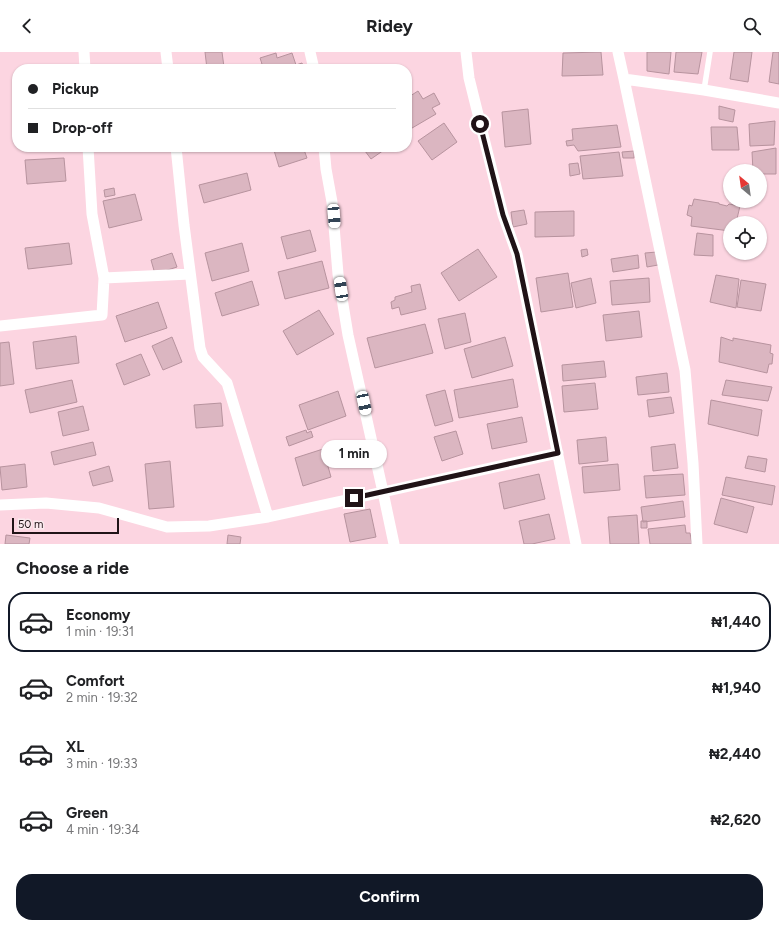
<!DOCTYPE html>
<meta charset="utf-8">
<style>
body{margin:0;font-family:Figtree,sans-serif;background:#f6f6f6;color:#202124;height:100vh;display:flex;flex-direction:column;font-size:15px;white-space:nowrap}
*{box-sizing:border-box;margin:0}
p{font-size:13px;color:#757577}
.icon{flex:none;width:22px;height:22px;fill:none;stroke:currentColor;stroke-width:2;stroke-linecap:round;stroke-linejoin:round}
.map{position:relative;height:492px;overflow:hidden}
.side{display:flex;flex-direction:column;background:#fff;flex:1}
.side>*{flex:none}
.top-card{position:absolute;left:12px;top:12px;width:400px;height:88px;border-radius:16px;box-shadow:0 1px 3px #0004;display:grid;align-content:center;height:88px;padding:0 16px;background:#fff}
.needle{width:26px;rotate:331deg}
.fabs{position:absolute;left:723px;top:112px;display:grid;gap:8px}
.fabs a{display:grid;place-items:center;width:44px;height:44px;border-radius:50%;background:#fff;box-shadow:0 1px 3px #0004;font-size:20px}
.scale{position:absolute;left:12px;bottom:10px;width:107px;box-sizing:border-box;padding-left:4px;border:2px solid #201317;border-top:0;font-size:11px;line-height:14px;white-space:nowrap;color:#201317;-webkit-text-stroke:3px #faeaee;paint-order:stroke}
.end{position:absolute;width:18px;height:18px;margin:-9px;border:5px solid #201317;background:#fff;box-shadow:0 0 0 2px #fff}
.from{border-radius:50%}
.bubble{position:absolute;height:28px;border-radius:14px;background:#fff;box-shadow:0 1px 3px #0004;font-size:13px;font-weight:700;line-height:28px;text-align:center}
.car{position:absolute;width:12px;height:24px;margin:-12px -6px;border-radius:5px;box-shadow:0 0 3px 1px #0007;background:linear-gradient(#fff 24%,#345 0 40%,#fff 0 76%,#345 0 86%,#fff 0)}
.top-card b{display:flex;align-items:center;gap:14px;height:38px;font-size:15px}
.top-card b+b{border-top:1px solid #e0e0e0}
.top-card i{width:10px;height:10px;background:#202124}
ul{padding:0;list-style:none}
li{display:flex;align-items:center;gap:12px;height:60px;margin:0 8px 6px;padding:0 8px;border:2px solid transparent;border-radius:16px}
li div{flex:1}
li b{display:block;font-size:15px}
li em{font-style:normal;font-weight:700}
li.selected{border-color:#111827}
li>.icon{width:36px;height:36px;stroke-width:1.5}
h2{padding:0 16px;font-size:18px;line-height:48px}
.primary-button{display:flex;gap:8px;margin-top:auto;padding:8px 16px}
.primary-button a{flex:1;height:46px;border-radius:16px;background:#111827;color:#fff;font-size:16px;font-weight:700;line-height:46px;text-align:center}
header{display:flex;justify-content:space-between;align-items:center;height:52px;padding:0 16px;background:#fff;font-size:18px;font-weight:700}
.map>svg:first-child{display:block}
.building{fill:#dbb6c1;stroke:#b7939e}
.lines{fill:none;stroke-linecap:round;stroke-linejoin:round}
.lane{stroke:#fff;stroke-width:5.5}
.street{stroke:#fff;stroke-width:11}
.route{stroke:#201317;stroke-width:5}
</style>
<header><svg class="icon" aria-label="back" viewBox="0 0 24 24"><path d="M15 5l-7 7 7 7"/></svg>Ridey<svg class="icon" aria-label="search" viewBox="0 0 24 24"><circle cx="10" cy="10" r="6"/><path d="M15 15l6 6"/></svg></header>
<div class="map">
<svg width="779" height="492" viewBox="0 0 779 492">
<rect width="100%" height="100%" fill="#fcd5e1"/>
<path class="building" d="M205 0H222L224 15 207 17Z
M601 0 603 23 562 24 563 1Z
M647 0H671L669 22 647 19Z
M676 0H702L698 22 674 20Z
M734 0H752L748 30 730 27Z
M773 0H779V32L769 30Z
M276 1 277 6 292 1 296 13 302 11 304 17H245L262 12 260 6Z
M369 13 371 17H359Z
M418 39 423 47 434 41 440 52 432 56 436 62 407 79V46Z
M719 54 735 58 733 70 719 67Z
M528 57 531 92 505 95 502 60Z
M775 69 774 93 750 94 749 72Z
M444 71 457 90 432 108 418 89Z
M617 73 621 95 578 99 574 93 567 94 566 89 573 88 572 77Z
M711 75H737L739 98H712Z
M31 95H52L31 97Z
M273 95H303L307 106 279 115Z
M372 95H381L384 98 371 107 365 99Z
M776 96V122H760V119H753L752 100Z
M634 99V106H623L622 100Z
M619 100 623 124 583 127 580 104Z
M64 106 66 129 27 132 25 108Z
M578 111 580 122 570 124 569 112Z
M247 121 251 138 204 151 199 133Z
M114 136 115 143 105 145 104 138Z
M135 142 142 168 109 176 103 149Z
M694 147 719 151V152L727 154 729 152 740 154 736 171H730V179L691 174 692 165 687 163 689 153 692 154Z
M524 158 527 172 513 175 511 160Z
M574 159V184L535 185V160Z
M310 178 316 199 287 207 281 185Z
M697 181 713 183V204L694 203Z
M69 191 72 212 28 217 25 196Z
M242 191 249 219 212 229 205 201Z
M478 197 497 225 459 249 441 221Z
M587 197 588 203 582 205 581 198Z
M657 200 658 213 647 215 645 201Z
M172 201 177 215 155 222 151 208Z
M638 203 639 216 613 220 611 207Z
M322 209 329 236 285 247 278 220Z
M568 221 573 255 541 260 536 226Z
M716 223 739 227 736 256 710 250Z
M591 226 596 251 576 256 571 231Z
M649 226 650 250 612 253 610 229Z
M741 228 766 232 761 259 737 255Z
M252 229 259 253 222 264 215 241Z
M420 232 426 257 401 263 399 255 392 257 391 250 395 248V245L412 240 411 234Z
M158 250 167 276 125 290 116 264Z
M319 258 334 282 297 303 283 279Z
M639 259 642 285 606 289 603 263Z
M465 261 471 290 445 297 438 267Z
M425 272 433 301 375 316 367 286Z
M76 284 79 311 36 317 33 290Z
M172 285 182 310 163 318 152 294Z
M505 285 513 314 472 326 464 297Z
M721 285 733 289V286L771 293 770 301 773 302 772 312H769L767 321 719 310Z
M9 290 14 332 0 334V291Z
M141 302 150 323 124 333 116 312Z
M604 309 606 325 563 329 562 313Z
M667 321 669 340 638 343 636 325Z
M513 327 518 355 459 366 454 338Z
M72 328 77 350 30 361 25 338Z
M726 328 772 335 768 349 722 343Z
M595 331 598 357 564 360 562 334Z
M445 338 453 369 435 374 426 343Z
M338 339 346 364 308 378 299 353Z
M671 345 674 361 649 365 647 348Z
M711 348 762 358 758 384 708 372Z
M221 351 223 374 196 376 194 353Z
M83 354 89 378 63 384 58 360Z
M522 365 527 390 492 397 487 372Z
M306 378 307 381 311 379 313 385 289 394 286 385Z
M456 379 463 402 442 409 434 385Z
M606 385 608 409 579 412 577 388Z
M93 390 96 403 54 413 51 400Z
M675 392 678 416 653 419 651 395Z
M323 397 331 425 303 434 295 406Z
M748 404 767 407 765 420 745 416Z
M170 409 174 455 149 457 145 412Z
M25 412 27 435 2 438 0 415Z
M618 412 620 438 584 441 582 415Z
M109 414 113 429 93 434 89 420Z
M539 422 545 447 504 457 499 431Z
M683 422 685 443 646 446 644 424Z
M726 425 775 434 772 453 722 443Z
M721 446 754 455 747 481 714 472Z
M683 449 685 465 643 470 641 455Z
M370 457 376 485 350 490 344 462Z
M549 462 555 487 532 492H524L519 469Z
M637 463 639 492H610L608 465Z
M641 469H647V476H641Z
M685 473 686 481H690L692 492H650L648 477Z
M6 483 30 486 29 492H5Z
M228 483 241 485 240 492H227Z"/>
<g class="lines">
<path class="lane" d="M704 38 710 0"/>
<path class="street" d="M84 0 85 17
M166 0 168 17
M310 0 314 17
M466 0 469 26 503 163 517 202 576 492
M618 0 624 27
M88 95 92 162 104 226
M176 95 184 173 200 296 203 305 227 331 268 465
M324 95 326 117 332 150 338 222 348 283 383 440 558 401
M0 274 102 263 104 226 190 222
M0 453 46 451 99 456 167 475 209 474 268 465 383 440 394 492
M697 492 693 411 685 318 624 27 704 38 779 51"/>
</g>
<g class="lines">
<path class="route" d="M354 446 558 401 517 202 503 163 480 72"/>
</g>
</svg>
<div class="fabs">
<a><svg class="needle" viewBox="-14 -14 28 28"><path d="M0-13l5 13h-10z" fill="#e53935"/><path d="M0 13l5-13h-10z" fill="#757577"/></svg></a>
<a><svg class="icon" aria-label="locate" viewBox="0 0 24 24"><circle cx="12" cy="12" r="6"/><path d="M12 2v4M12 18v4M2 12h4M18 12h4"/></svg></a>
</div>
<div class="scale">50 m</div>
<i class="end from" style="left:480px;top:72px"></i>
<i class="end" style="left:354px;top:446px"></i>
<div class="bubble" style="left:321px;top:388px;width:66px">1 min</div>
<i class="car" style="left:334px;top:164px;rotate:176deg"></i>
<i class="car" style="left:341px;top:237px;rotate:351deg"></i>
<i class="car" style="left:364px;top:351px;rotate:168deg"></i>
<div class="top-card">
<b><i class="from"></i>Pickup</b>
<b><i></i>Drop-off</b>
</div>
</div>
<section class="side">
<h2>Choose a ride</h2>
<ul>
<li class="selected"><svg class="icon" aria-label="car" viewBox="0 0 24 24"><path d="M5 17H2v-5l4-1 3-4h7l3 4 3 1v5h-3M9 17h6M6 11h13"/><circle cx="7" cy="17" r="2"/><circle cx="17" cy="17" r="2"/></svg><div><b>Economy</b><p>1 min · 19:31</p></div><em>₦1,440</em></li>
<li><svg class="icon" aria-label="car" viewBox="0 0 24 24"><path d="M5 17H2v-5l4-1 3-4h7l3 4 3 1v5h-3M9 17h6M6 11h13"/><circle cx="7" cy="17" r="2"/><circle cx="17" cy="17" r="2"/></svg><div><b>Comfort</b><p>2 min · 19:32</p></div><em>₦1,940</em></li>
<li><svg class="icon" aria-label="car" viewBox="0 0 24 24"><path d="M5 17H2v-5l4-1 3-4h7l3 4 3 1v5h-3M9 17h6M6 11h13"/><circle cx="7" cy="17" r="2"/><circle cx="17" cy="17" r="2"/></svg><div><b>XL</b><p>3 min · 19:33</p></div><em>₦2,440</em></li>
<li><svg class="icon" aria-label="car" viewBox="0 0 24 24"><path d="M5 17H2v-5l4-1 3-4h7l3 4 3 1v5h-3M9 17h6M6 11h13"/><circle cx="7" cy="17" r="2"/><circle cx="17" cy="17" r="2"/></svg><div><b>Green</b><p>4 min · 19:34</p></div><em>₦2,620</em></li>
</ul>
<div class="primary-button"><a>Confirm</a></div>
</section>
